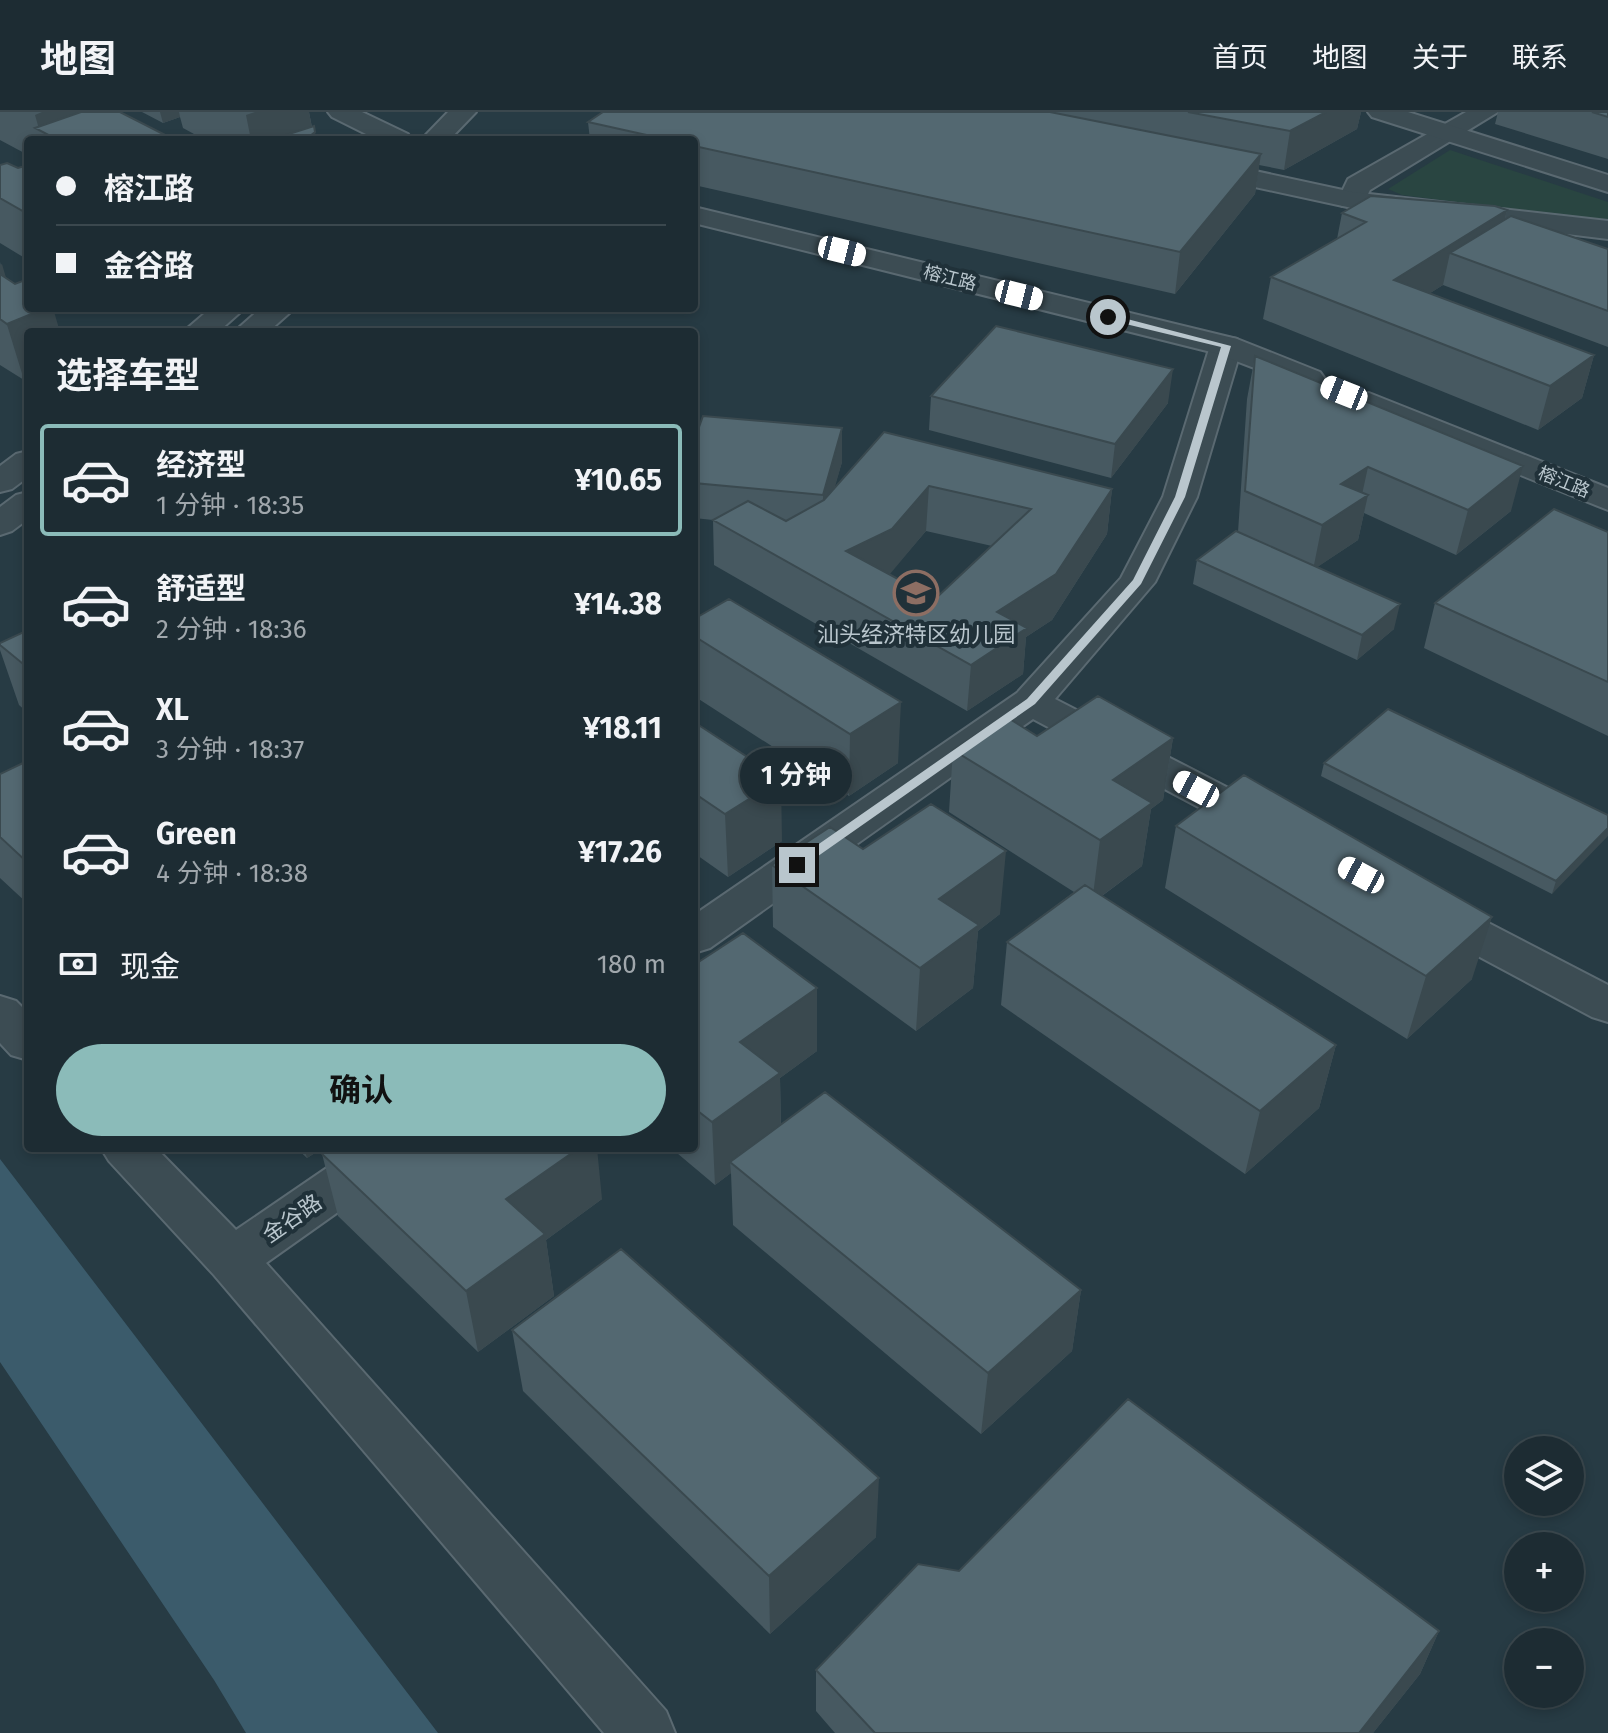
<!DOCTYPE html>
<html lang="zh">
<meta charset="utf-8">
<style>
body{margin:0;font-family:"Fira Sans","Noto Sans SC",sans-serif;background:#25343b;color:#f1f3f6;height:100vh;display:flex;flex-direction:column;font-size:30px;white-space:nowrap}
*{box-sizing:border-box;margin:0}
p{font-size:26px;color:#a0a7ac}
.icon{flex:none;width:44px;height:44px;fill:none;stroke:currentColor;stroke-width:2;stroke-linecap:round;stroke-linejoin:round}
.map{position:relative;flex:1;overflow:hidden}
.panel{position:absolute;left:24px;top:216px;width:674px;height:824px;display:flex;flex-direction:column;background:#1d2c33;border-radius:8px;box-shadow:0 4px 12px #0003,0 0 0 2px #3b484e}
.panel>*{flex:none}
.hud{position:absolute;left:24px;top:24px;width:674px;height:176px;border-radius:8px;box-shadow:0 4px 12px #0003,0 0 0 2px #3b484e;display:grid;align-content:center;height:176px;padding:0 32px;background:#1d2c33}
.fabs{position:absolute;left:1504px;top:1324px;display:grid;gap:16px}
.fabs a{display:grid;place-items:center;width:80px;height:80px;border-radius:50%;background:#1d2c33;box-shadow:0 4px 12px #0003,0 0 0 2px #3b484e;font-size:40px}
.end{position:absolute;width:36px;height:36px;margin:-18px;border:10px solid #b9c6cd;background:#111;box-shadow:0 0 0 4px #111}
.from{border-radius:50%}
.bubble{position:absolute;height:56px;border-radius:28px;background:#1d2c33;box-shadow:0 4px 12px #0003,0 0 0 2px #3b484e;font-size:26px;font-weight:700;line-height:56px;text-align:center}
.car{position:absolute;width:24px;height:48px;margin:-24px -12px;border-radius:10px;box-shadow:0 0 6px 2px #0007;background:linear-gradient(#fff 24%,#345 0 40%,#fff 0 76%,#345 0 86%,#fff 0)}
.hud b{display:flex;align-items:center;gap:28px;height:76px;font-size:30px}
.hud b+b{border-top:2px solid #3b484e}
.hud i{width:20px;height:20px;background:#f1f3f6}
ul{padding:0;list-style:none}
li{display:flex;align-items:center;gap:24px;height:112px;margin:0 16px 12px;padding:0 16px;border:4px solid transparent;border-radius:8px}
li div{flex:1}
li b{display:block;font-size:30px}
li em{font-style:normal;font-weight:700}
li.current{border-color:#8bbbb9}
li>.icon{width:72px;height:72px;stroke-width:1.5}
h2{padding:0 32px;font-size:36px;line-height:96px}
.pay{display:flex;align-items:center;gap:20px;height:88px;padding:0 32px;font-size:30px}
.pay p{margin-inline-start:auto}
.cta{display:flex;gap:16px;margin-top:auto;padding:16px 32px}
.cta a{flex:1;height:92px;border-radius:48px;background:#8bbbb9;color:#111;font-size:32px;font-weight:700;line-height:92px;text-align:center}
header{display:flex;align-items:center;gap:48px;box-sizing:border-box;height:112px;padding:0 40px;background:#1d2c33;border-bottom:2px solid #3b484e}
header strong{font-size:38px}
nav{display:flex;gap:44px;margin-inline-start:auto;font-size:28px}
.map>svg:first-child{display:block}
.green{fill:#294541}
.water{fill:#3b5b6b}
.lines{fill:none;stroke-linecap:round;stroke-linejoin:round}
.minor-casing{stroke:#5a6971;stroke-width:4}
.tertiary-casing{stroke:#5a6971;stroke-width:4}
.minor{fill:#3c4c53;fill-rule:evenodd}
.tertiary{fill:#3c4c53;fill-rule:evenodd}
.wall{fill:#475961;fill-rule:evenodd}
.shaded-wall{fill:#3a494f}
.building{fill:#536871;stroke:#3a494f;stroke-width:2;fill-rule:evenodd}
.route{fill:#b9c6cd}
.labels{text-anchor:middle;stroke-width:8;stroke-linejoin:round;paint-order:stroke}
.far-street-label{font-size:18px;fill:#b9c6cd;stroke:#203139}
.poi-label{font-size:22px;fill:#b9c6cd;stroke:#203139}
.street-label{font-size:22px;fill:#b9c6cd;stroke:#203139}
</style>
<header>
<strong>地图</strong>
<nav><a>首页</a><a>地图</a><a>关于</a><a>联系</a></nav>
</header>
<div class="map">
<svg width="1608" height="1621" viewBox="0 0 1608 1621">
<rect width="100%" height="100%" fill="#273b44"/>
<path class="green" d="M1450 38 1608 90V110L1402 83 1388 77Z"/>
<path class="water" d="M0 1047 438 1621H246L214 1568 0 1250Z"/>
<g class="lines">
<g class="minor-casing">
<path id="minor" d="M1466 0H1498L1370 78 1362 94H1342L1338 88 1348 67Z
M1226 225 1237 227 1242 234 1197 385 1155 470 1055 587 1281 703 1287 713 1281 723 1266 727 1251 723 1033 607 710 836 694 841V803L1017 581 1121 466 1163 385 1210 234 1215 227Z
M1433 786 1448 790 1608 873V910L1592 905 1418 812 1411 801 1418 790Z
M0 884 16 889 28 901V948L11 943 0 931Z
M101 1036H156L236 1118 356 1036H418L410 1049 266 1151 666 1599 675 1621H604L214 1163 109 1049Z"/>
</g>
<g class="tertiary-casing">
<path id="tertiary" d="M328 0H362L408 22 412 28H378L332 5Z
M448 0H476L449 28H421Z
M1368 0H1408L1608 63V80L1372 5Z
M1200 47 1352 80 1608 109V127L1352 96 1190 61 1186 55 1190 49Z
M694 95 1237 227 1320 260 1325 267 1320 274 1309 277 1215 241 694 111Z
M211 196H245L218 220H183Z
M261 196H295L268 220H234Z
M1369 281 1608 376V398L1358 298 1353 291 1358 284Z
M28 339V365L12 377 0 380V354L16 342Z
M28 380V407L12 419 0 423V395L16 383Z"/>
</g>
<use href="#minor" class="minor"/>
<use href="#tertiary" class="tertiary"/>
</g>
<path class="wall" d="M0 0H120L175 28H28V43L0 28Z
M142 0H309L312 15 317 28H205L183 16 180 5 163 11Z
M603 0H1361L1357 17 1284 58 1259 53 1255 82 1175 182 694 73V28H590L588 10Z
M1498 0H1608V47L1495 12Z
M0 53 18 56 28 53V148L0 131Z
M1507 98 1505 107 1608 137V235L1443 173 1430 181 1594 243 1582 286 1538 318 1263 207 1271 165 1337 127 1342 101Z
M0 150 24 268 0 253Z
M1255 244 1511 399 1456 443 1364 401 1358 428 1317 455 1394 517 1357 548 1193 472 1197 448 1238 420 1247 287Z
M931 284 1168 291 1111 366 929 318Z
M842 316V350L834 376 884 320 1112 377 1107 422 1052 508 1026 525 1023 562 967 599 714 453 713 408 694 406V329ZM926 419 992 434 935 487 889 462Z
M1608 420V624L1424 536 1435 491Z
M694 507 898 651 849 684 694 584Z
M28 518V601L19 593 0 538V531Z
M694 610 782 729 728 765 694 741Z
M1037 624 1173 626 1163 688 1151 697 1142 754 1102 784 1336 933 1319 996 1245 1062 1001 893 1007 830 1074 780 949 700 953 638Z
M1324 651 1608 703 1552 782 1321 664Z
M28 652V792L0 766V662Z
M1176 714 1472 867 1407 927 1165 776Z
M863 737 1000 802 978 819 973 876 916 919 773 815 772 753Z
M694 853 817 876V939L780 966 781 1013 1081 1178 1072 1239 981 1322 733 1113 731 1061 715 1073 671 1036H694Z
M296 1036H323L307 1046Z
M322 1042 602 1087 546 1128 554 1184 478 1240 338 1104Z
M512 1218 876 1425 770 1522 523 1279Z
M959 1459 1439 1519 1420 1562 1373 1621H835L816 1599V1558Z"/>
<path class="shaded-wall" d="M42 0H95L39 17 35 3Z
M160 0H179L180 5 163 11Z
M255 0H309L313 22 315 20 317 28H251L246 3Z
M1326 0H1361L1357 17 1284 58 1290 19Z
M1261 42 1255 82 1175 182 1180 140Z
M1507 98 1497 139 1450 141 1443 173 1385 210 1394 168Z
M2 152 18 207 35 196H53L60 220H28V267L24 268 0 190V153Z
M1594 243 1582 286 1538 318 1550 274Z
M1173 257 1168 291 1111 366 1115 332Z
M842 316V350L823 418V383Z
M1523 354 1511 399 1456 443 1468 398Z
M1368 355 1361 387 1368 383 1358 428 1313 458 1322 413 1341 372Z
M929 374 926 419 890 462 847 483 846 439Z
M1112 377 1107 422 1052 508 1026 525 1023 562 967 599 971 553 997 500Z
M1400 492 1394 517 1357 548 1362 523Z
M901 590 898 651 849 684 850 622Z
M1173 626 1163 688 1151 697 1142 754 1092 791 1100 728 1113 668Z
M781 667 782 729 728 765 725 702Z
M1608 716V724L1552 782 1556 769Z
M1006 739 1000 802 978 819 973 876 916 919 920 856 939 787Z
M1492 805 1472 867 1407 927 1426 864Z
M817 876V939L780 966 781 1024 730 1050 731 1061 715 1073 712 1010 740 930Z
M1336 933 1319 996 1245 1062 1260 999Z
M304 1036H323L307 1046Z
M579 1036H597L602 1087 546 1128 554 1184 478 1240 466 1179 506 1087Z
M1081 1178 1072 1239 981 1322 988 1261Z
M879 1366 876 1425 770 1522 769 1464Z
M1439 1519 1420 1562 1373 1621H1359Z"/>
<path class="building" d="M81 0H120L175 28H58L35 16Z
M603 0H1050L1261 42 1180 140 694 34V28H669L588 10Z
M1188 0H1326L1290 19Z
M1592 0H1608V5Z
M314 14 315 20 305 28H270Z
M7 51 18 56 28 53V102L0 86V53Z
M1371 84 1495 94 1507 98 1394 168 1594 243 1550 274 1271 165 1366 110 1342 101Z
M1511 104 1608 137V199L1450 141Z
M0 162 15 172 25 168 28 170V196H46L7 212 0 207Z
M996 214 1173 257 1115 332 931 284Z
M1255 244 1523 354 1468 398 1368 355 1341 372 1368 383 1322 413 1245 379Z
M703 304 842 316 823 383 694 371V329Z
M884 320 1112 377 1056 462 997 500 1027 516 971 553 713 408 748 389 786 409 824 388ZM929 374 1031 397 935 487 846 439 892 417Z
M1554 397 1608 420V570L1435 491Z
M1236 419 1400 492 1362 523 1197 448Z
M729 487 901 590 850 622 694 524V507Z
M28 518V556L0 533V531Z
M1098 584 1173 626 1113 668 1152 691 1100 728 953 638 1005 604 1037 624Z
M1388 597 1608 703V716L1556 769 1324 651Z
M694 610 781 667 725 702 694 681Z
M25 650 28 652V751L0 725V662Z
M1244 663 1492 805 1426 864 1176 714Z
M931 692 1006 739 939 787 979 813 920 856 772 753 830 715 863 737Z
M1085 773 1336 933 1260 999 1007 830Z
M743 821 817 876 740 930 780 961 712 1010 694 996V853Z
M825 980 1081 1178 988 1261 730 1050Z
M331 1036H579L506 1087 545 1122 466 1179 322 1042Z
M621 1137 879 1366 769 1464 512 1218Z
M1128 1287 1439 1519 1359 1621H875L816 1558 918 1452 959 1459Z"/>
<path class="route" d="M1108 202 1231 234 1185 385 1141 472 1035 592 801 756H793V750L1027 587 1133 468 1175 385 1221 235 1105 207Z"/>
<defs>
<g id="school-ring" transform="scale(2.3)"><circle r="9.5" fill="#203139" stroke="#8d6e63" stroke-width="1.5"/><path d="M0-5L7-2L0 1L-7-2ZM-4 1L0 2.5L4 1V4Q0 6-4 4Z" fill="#8d6e63"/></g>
</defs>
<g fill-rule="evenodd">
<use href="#school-ring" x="916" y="481"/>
</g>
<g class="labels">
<g class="far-street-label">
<text transform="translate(950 166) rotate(14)" y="6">榕江路</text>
<text transform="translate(1564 370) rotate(22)" y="6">榕江路</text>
</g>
<g class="poi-label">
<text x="916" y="530">汕头经济特区幼儿园</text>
</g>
<g class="street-label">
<text transform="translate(292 1106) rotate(-35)" y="8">金谷路</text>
</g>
</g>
</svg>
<div class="fabs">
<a><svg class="icon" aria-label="layers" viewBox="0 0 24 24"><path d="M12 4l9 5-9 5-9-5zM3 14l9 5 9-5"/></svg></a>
<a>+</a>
<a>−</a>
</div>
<i class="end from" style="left:1108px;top:205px"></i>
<i class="end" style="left:797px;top:753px"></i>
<div class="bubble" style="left:740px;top:636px;width:112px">1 分钟</div>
<i class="car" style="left:842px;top:139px;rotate:104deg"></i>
<i class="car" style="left:1019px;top:183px;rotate:104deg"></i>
<i class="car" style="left:1344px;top:281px;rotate:292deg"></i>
<i class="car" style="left:1196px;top:677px;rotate:298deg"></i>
<i class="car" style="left:1361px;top:763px;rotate:298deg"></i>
<div class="hud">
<b><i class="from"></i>榕江路</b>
<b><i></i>金谷路</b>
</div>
<section class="panel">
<h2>选择车型</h2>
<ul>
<li class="current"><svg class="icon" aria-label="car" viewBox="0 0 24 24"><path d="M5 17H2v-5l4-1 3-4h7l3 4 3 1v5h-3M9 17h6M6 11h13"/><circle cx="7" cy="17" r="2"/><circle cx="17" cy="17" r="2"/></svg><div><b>经济型</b><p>1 分钟 · 18:35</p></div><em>¥10.65</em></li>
<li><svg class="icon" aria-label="car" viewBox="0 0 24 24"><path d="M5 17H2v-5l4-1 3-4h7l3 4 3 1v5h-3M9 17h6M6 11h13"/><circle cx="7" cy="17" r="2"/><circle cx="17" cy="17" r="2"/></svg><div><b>舒适型</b><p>2 分钟 · 18:36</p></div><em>¥14.38</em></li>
<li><svg class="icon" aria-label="car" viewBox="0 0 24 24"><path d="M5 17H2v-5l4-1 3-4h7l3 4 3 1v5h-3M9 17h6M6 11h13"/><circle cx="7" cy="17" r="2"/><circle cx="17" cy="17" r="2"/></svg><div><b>XL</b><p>3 分钟 · 18:37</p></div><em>¥18.11</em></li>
<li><svg class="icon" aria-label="car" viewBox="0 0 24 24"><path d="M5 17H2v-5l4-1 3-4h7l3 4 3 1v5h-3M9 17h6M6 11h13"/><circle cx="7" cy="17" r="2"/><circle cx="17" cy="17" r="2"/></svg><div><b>Green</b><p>4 分钟 · 18:38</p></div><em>¥17.26</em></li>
</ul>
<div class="pay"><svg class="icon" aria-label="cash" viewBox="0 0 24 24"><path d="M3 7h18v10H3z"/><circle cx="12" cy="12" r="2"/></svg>现金<p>180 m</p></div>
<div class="cta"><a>确认</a></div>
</section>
</div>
